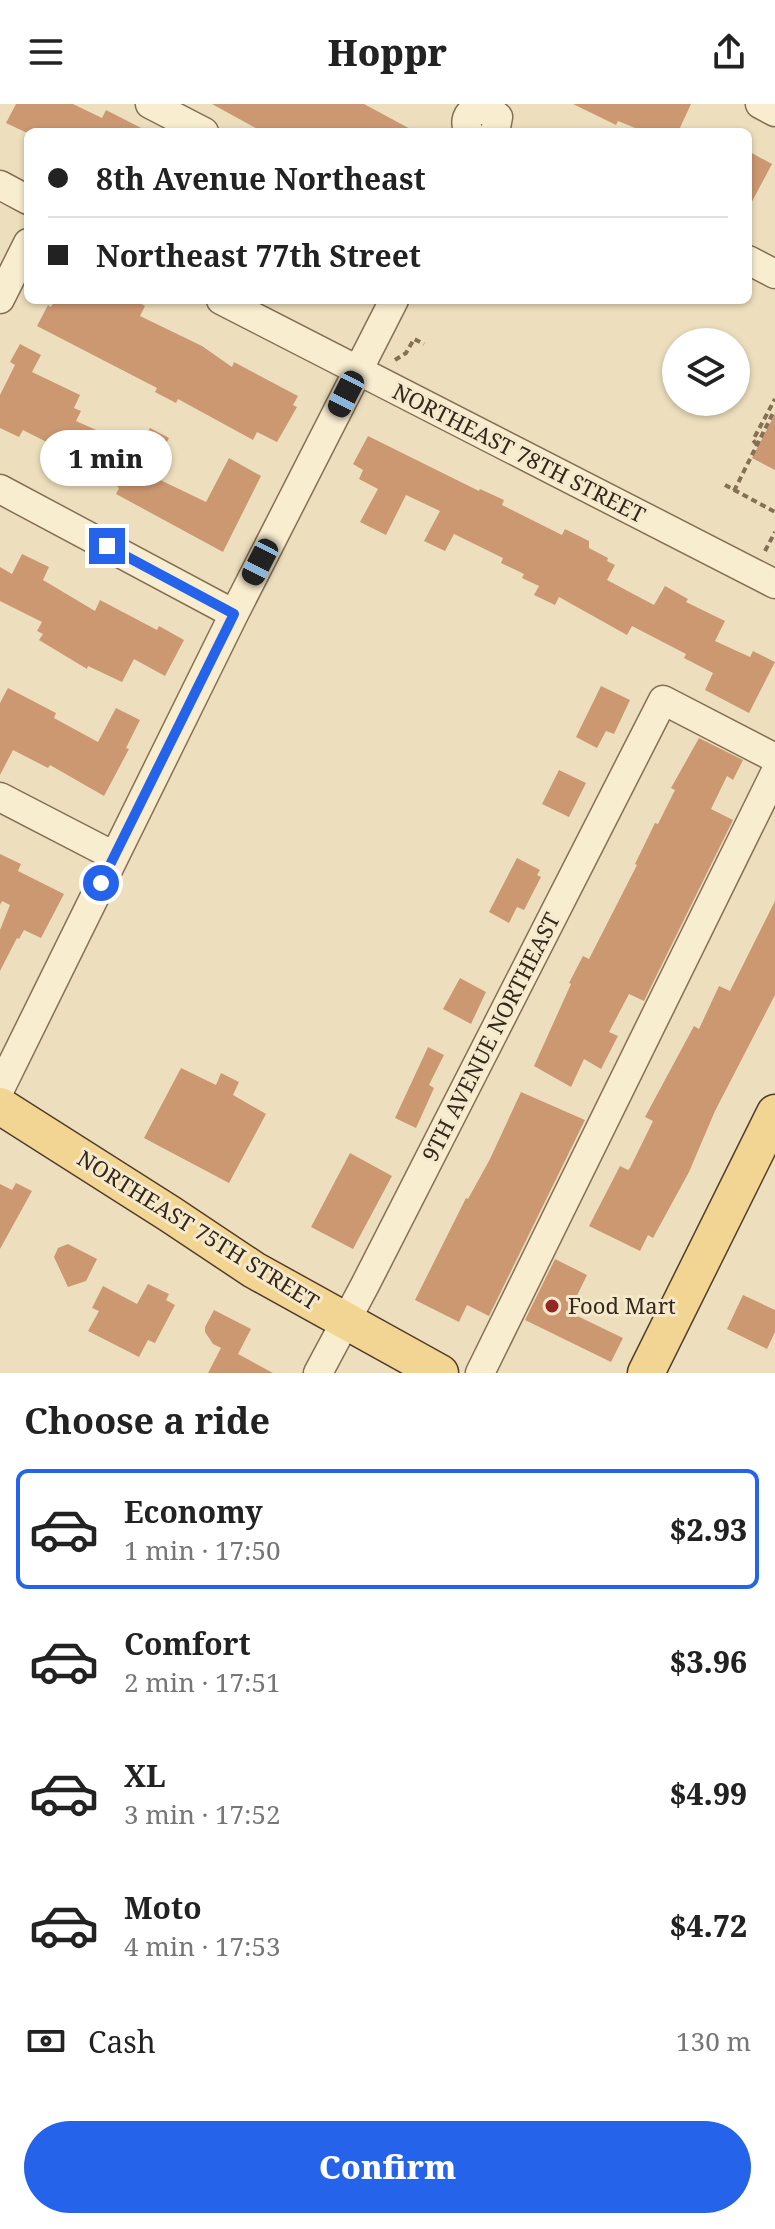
<!DOCTYPE html>
<meta charset="utf-8">
<style>
body{margin:0;font-family:"Noto Serif",serif;background:#f2f2f2;color:#222;height:100vh;display:flex;flex-direction:column;font-size:30px;white-space:nowrap}
*{box-sizing:border-box;margin:0}
p{font-size:26px;color:#767676}
.icon{flex:none;width:44px;height:44px;fill:none;stroke:currentColor;stroke-width:2;stroke-linecap:round;stroke-linejoin:round}
.map{position:relative;height:1269px;overflow:hidden}
.details{display:flex;flex-direction:column;background:#fff;flex:1}
.details>*{flex:none}
.banner{position:absolute;left:24px;top:24px;width:728px;height:176px;border-radius:12px;box-shadow:0 2px 6px #0004;display:grid;align-content:center;height:176px;padding:0 24px;background:#fff}
.fabs{position:absolute;left:662px;top:224px;display:grid;gap:16px}
.fabs a{display:grid;place-items:center;width:88px;height:88px;border-radius:50%;background:#fff;box-shadow:0 2px 6px #0004;font-size:40px}
.end{position:absolute;width:36px;height:36px;margin:-18px;border:10px solid #2563eb;background:#fff;box-shadow:0 0 0 4px #fff}
.from{border-radius:50%}
.bubble{position:absolute;height:56px;border-radius:28px;background:#fff;box-shadow:0 2px 6px #0004;font-size:26px;font-weight:800;line-height:56px;text-align:center}
.car{position:absolute;width:24px;height:48px;margin:-24px -12px;border-radius:10px;box-shadow:0 0 6px 2px #0007;background:linear-gradient(#222 24%,#8ab4d8 0 40%,#222 0 76%,#8ab4d8 0 86%,#222 0)}
.banner b{display:flex;align-items:center;gap:28px;height:76px;font-size:30px}
.banner b+b{border-top:2px solid #e0e0e0}
.banner i{width:20px;height:20px;background:#222}
ul{padding:0;list-style:none}
li{display:flex;align-items:center;gap:24px;height:120px;margin:0 16px 12px;padding:0 8px;border:4px solid transparent;border-radius:12px}
li div{flex:1}
li b{display:block;font-size:30px}
li em{font-style:normal;font-weight:800}
li.active{border-color:#2563eb}
li>.icon{width:72px;height:72px;stroke-width:1.5}
h2{padding:0 24px;font-size:36px;line-height:96px}
.pay{display:flex;align-items:center;gap:20px;height:88px;padding:0 24px;font-size:30px}
.pay p{margin-inline-start:auto}
.cta{display:flex;gap:16px;margin-top:auto;padding:16px 24px}
.cta a{flex:1;height:92px;border-radius:48px;background:#2563eb;color:#fff;font-size:32px;font-weight:800;line-height:92px;text-align:center}
header{display:flex;justify-content:space-between;align-items:center;height:104px;padding:0 24px;background:#fff;font-size:36px;font-weight:800}
.map>svg:first-child{display:block}
.building{fill:#cc9872}
.lines{fill:none;stroke-linecap:round;stroke-linejoin:round}
.minor-casing{stroke:#856f56;stroke-width:31}
.major-casing{stroke:#523d2b;stroke-width:39}
.path{stroke:#856f56;stroke-width:4;stroke-dasharray:6 4;stroke-linecap:butt}
.minor{stroke:#f9edd0;stroke-width:28}
.major{stroke:#f2d593;stroke-width:36}
.route{stroke:#2563eb;stroke-width:10}
.poi-dot{fill:#942626;stroke:#f5e9cc;stroke-width:3}
.labels{text-anchor:middle;stroke-width:6;stroke-linejoin:round;paint-order:stroke}
.street-label{font-size:22px;fill:#34271b;stroke:#f5e9cc}
.poi-label{font-size:22px;fill:#34271b;stroke:#f5e9cc;text-anchor:start}
</style>
<header><svg class="icon" aria-label="menu" viewBox="0 0 24 24"><path d="M4 6h16M4 12h16M4 18h16"/></svg>Hoppr<svg class="icon" aria-label="share" viewBox="0 0 24 24"><path d="M12 15V3M7 8l5-5 5 5M5 13v7h14v-7"/></svg></header>
<div class="map">
<svg width="775" height="1269" viewBox="0 0 775 1269">
<rect width="100%" height="100%" fill="#eddfbd"/>
<path class="building" d="M16 0H73L102 14 106 6 149 28H25L6 19Z
M212 0H364L416 28H263Z
M573 0H691L678 28H645L618 17 616 21Z
M748 47 772 60 748 105Z
M55 196H134L145 202 140 212 202 242 232 263 234 258 298 292 293 301 297 303 277 338 257 328 253 336 178 295 176 299 155 288 157 284 37 222 48 201 51 203Z
M20 240 41 251 32 268 80 291 74 304 81 307 76 317 103 329 100 335 133 352 150 324 169 334 161 350 165 352 154 373 206 398 229 354 261 372 223 448 116 390 119 384 117 382 72 362 74 358 66 354 68 349 23 326 19 333 0 324V291L15 261 10 258Z
M775 310V366L752 354Z
M368 332 479 387 480 385 504 396 502 401 562 431 565 425 589 437V444L608 454 607 457 615 461 607 476 654 501 665 482 688 495 686 498 725 517 715 537 750 553 753 547 775 558 749 609 705 586 713 569 684 554 686 550 632 522 627 531 559 493 555 501 534 491 539 482 522 474 524 470 501 459 503 454 454 430 445 447 424 437 440 407 406 391 386 431 360 418 378 385 359 375 363 366 353 360Z
M22 450 49 463 43 476 95 507 100 496 157 526 159 522 184 536 165 572 134 555 122 578 88 562 87 565 39 536 43 530 37 527 42 518 0 497V463L12 470Z
M601 582 630 596 614 630 606 627 597 644 576 633Z
M8 584 56 609 54 614 98 638 116 604 140 616 126 644 129 645 104 692 50 661 48 664 13 646 0 671V599Z
M699 634 743 656 733 676 727 672 711 705 733 716 644 897 629 890 609 928 618 932 601 965 584 955 571 983 534 962 571 880 569 879 583 852 589 855 637 761 635 760 655 719 658 720 675 686 671 684Z
M559 666 586 679 569 713 542 700Z
M0 750 21 760 18 767 64 790 41 834 24 826 19 835 17 834 0 867V826L10 801 2 797 0 801Z
M517 754 540 766 537 771 541 773 524 806 517 803 509 819 489 808Z
M775 797V891L715 1007 689 1068 653 1134 648 1131 640 1147 589 1122 620 1062 628 1066 630 1064 653 1017 645 1013 694 922 699 925 719 882 730 887Z
M460 874 486 888 471 920 443 905Z
M428 943 444 951 429 981 434 984 416 1024 395 1014Z
M181 964 216 981 221 969 239 978 233 991 266 1010 229 1079 144 1034Z
M521 988 585 1016 489 1212 467 1201 459 1218 415 1196 466 1094 468 1095 490 1055Z
M350 1049 392 1072 353 1145 311 1123Z
M16 1079 32 1087 0 1145V1080L12 1086Z
M68 1140 97 1155 86 1177 68 1183 54 1153 58 1144Z
M555 1155 587 1171 569 1208 623 1234 611 1258 525 1216Z
M148 1180 169 1190 166 1196 175 1201 155 1239 148 1236 139 1253 88 1227 99 1207 92 1204 103 1182 137 1200Z
M743 1191 775 1206V1228L767 1245 727 1225Z
M214 1206 251 1225 238 1250 273 1269H208L221 1244 213 1240 205 1228V1223Z"/>
<g class="lines">
<g class="minor-casing">
<path id="minor" d="M150 0 204 28
M760 0 775 8
M469 28C458 5 485 0 498 13L495 28
M0 81 28 96
M748 156 775 170
M0 195 28 139
M221 196 775 480
M0 385 234 510
M0 693 114 752
M0 985 234 510 394 196
M318 1269 365 1181 663 596 775 654
M480 1269 775 669"/>
</g>
<g class="major-casing">
<path id="major" d="M0 1002 170 1110 254 1166 440 1269
M646 1269 775 1009"/>
</g>
<path class="path" d="M395 256 406 249 414 235 424 240
M757 341 753 336 775 295
M725 381 775 408
M734 387 774 307
M765 447 775 428"/>
<use href="#minor" class="minor"/>
<use href="#major" class="major"/>
</g>
<g class="lines">
<path class="route" d="M101 779 234 510 107 442"/>
</g>
<circle class="poi-dot" cx="552" cy="1202" r="8"/>
<g class="labels">
<g class="street-label">
<text transform="translate(519 349) rotate(27)" y="8">NORTHEAST 78TH STREET</text>
<text transform="translate(491 933) rotate(-63)" y="8">9TH AVENUE NORTHEAST</text>
<text transform="translate(198 1126) rotate(32)" y="8">NORTHEAST 75TH STREET</text>
</g>
<g class="poi-label">
<text x="568" y="1210">Food Mart</text>
</g>
</g>
</svg>
<div class="fabs">
<a><svg class="icon" aria-label="layers" viewBox="0 0 24 24"><path d="M12 4l9 5-9 5-9-5zM3 14l9 5 9-5"/></svg></a>
</div>
<i class="end from" style="left:101px;top:779px"></i>
<i class="end" style="left:107px;top:442px"></i>
<div class="bubble" style="left:40px;top:326px;width:132px">1 min</div>
<i class="car" style="left:346px;top:290px;rotate:207deg"></i>
<i class="car" style="left:260px;top:458px;rotate:207deg"></i>
<div class="banner">
<b><i class="from"></i>8th Avenue Northeast</b>
<b><i></i>Northeast 77th Street</b>
</div>
</div>
<section class="details">
<h2>Choose a ride</h2>
<ul>
<li class="active"><svg class="icon" aria-label="car" viewBox="0 0 24 24"><path d="M5 17H2v-5l4-1 3-4h7l3 4 3 1v5h-3M9 17h6M6 11h13"/><circle cx="7" cy="17" r="2"/><circle cx="17" cy="17" r="2"/></svg><div><b>Economy</b><p>1 min · 17:50</p></div><em>$2.93</em></li>
<li><svg class="icon" aria-label="car" viewBox="0 0 24 24"><path d="M5 17H2v-5l4-1 3-4h7l3 4 3 1v5h-3M9 17h6M6 11h13"/><circle cx="7" cy="17" r="2"/><circle cx="17" cy="17" r="2"/></svg><div><b>Comfort</b><p>2 min · 17:51</p></div><em>$3.96</em></li>
<li><svg class="icon" aria-label="car" viewBox="0 0 24 24"><path d="M5 17H2v-5l4-1 3-4h7l3 4 3 1v5h-3M9 17h6M6 11h13"/><circle cx="7" cy="17" r="2"/><circle cx="17" cy="17" r="2"/></svg><div><b>XL</b><p>3 min · 17:52</p></div><em>$4.99</em></li>
<li><svg class="icon" aria-label="car" viewBox="0 0 24 24"><path d="M5 17H2v-5l4-1 3-4h7l3 4 3 1v5h-3M9 17h6M6 11h13"/><circle cx="7" cy="17" r="2"/><circle cx="17" cy="17" r="2"/></svg><div><b>Moto</b><p>4 min · 17:53</p></div><em>$4.72</em></li>
</ul>
<div class="pay"><svg class="icon" aria-label="cash" viewBox="0 0 24 24"><path d="M3 7h18v10H3z"/><circle cx="12" cy="12" r="2"/></svg>Cash<p>130 m</p></div>
<div class="cta"><a>Confirm</a></div>
</section>
